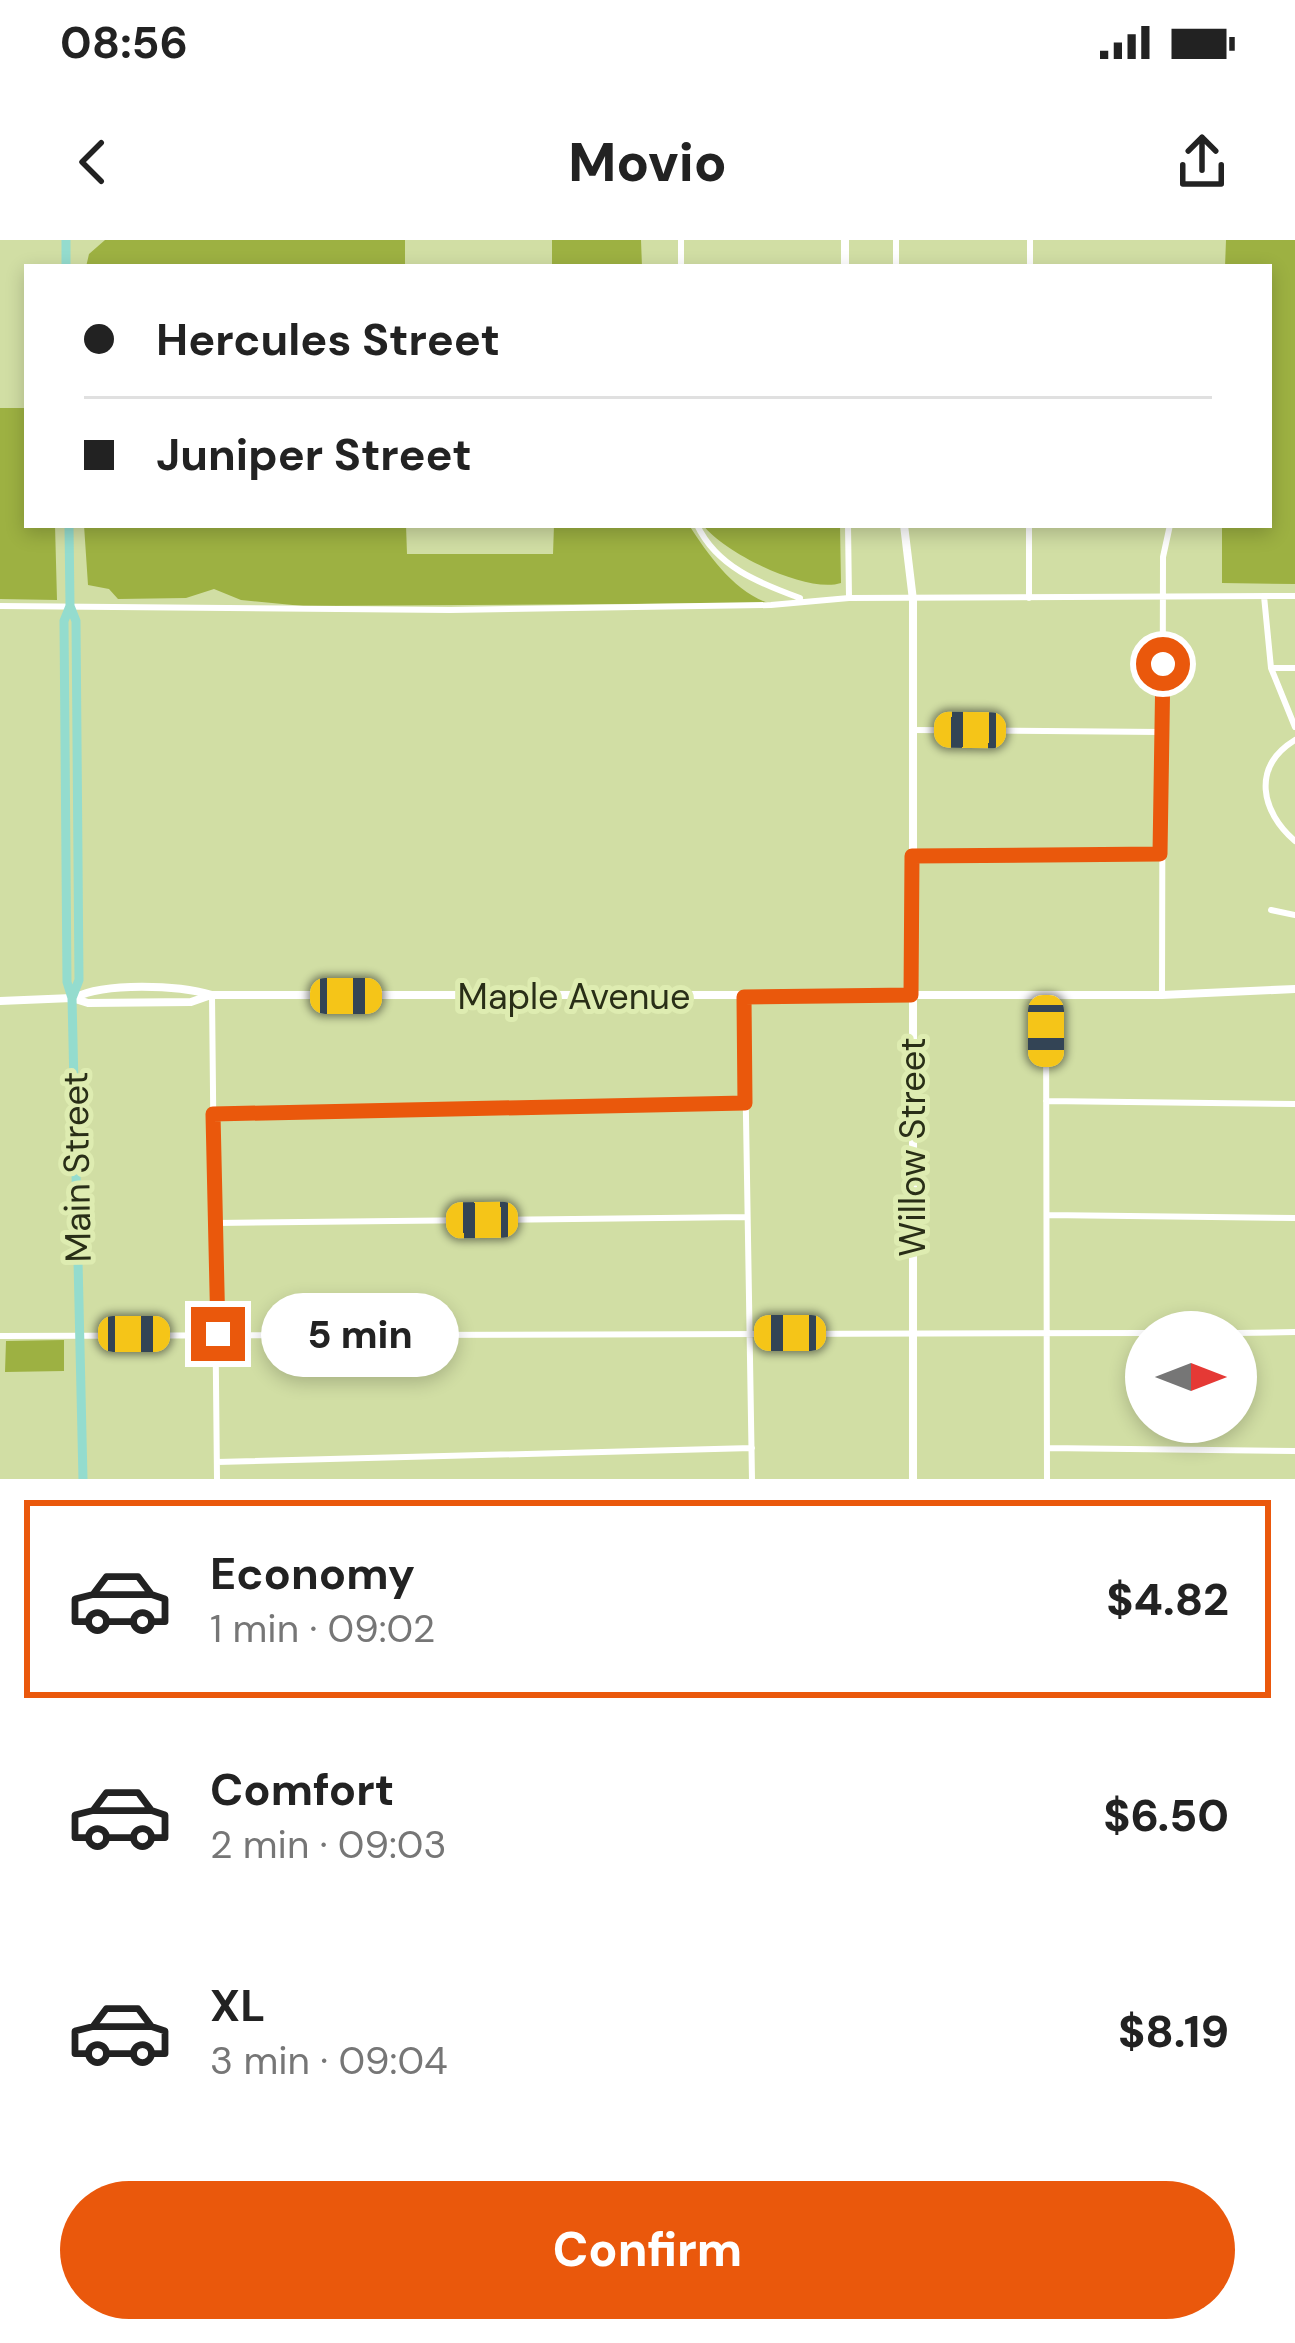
<!DOCTYPE html>
<meta charset="utf-8">
<style>
body{margin:0;font-family:"DM Sans",sans-serif;background:#f6f6f6;color:#222;height:100vh;display:flex;flex-direction:column;font-size:45px;white-space:nowrap}
*{box-sizing:border-box;margin:0}
p{font-size:39px;color:#767676}
.icon{flex:none;width:66px;height:66px;fill:none;stroke:currentColor;stroke-width:2;stroke-linecap:round;stroke-linejoin:round}
.map{position:relative;height:1239px;overflow:hidden}
.sheet{display:flex;flex-direction:column;background:#fff;flex:1}
.sheet>*{flex:none}
.top-card{position:absolute;left:24px;top:24px;width:1248px;height:264px;border-radius:0px;box-shadow:0 6px 18px #0003;display:grid;align-content:center;height:264px;padding:0 60px;background:#fff}
.needle{width:78px;rotate:90deg}
.controls{position:absolute;left:1125px;top:1071px;display:grid;gap:24px}
.controls a{display:grid;place-items:center;width:132px;height:132px;border-radius:50%;background:#fff;box-shadow:0 6px 18px #0003;font-size:60px}
.end{position:absolute;width:54px;height:54px;margin:-27px;border:15px solid #ea580c;background:#fff;box-shadow:0 0 0 6px #fff}
.from{border-radius:50%}
.bubble{position:absolute;height:84px;border-radius:42px;background:#fff;box-shadow:0 6px 18px #0003;font-size:39px;font-weight:800;line-height:84px;text-align:center}
.car{position:absolute;width:36px;height:72px;margin:-36px -18px;border-radius:15px;box-shadow:0 0 9px 3px #0007;background:linear-gradient(#f5c518 24%,#345 0 40%,#f5c518 0 76%,#345 0 86%,#f5c518 0)}
.top-card b{display:flex;align-items:center;gap:42px;height:114px;font-size:45px}
.top-card b+b{border-top:3px solid #e0e0e0}
.top-card i{width:30px;height:30px;background:#222}
ul{padding:21px 0 0;list-style:none}
li{display:flex;align-items:center;gap:36px;height:198px;margin:0 24px 18px;padding:0 36px;border:6px solid transparent;border-radius:0px}
li div{flex:1}
li b{display:block;font-size:45px}
li em{font-style:normal;font-weight:800}
li.current{border-color:#ea580c}
li>.icon{width:108px;height:108px;stroke-width:1.5}
.primary-button{display:flex;gap:24px;margin-top:auto;padding:24px 60px}
.primary-button a{flex:1;height:138px;border-radius:72px;background:#ea580c;color:#fff;font-size:48px;font-weight:800;line-height:138px;text-align:center}
.status{display:flex;justify-content:space-between;align-items:center;height:84px;padding:0 60px;background:#fff;direction:ltr}
.status svg{height:33px;fill:currentColor}
header{display:flex;justify-content:space-between;align-items:center;height:156px;padding:0 60px;background:#fff;font-size:54px;font-weight:800}
.map>svg:first-child{display:block}
.green{fill:#9db142}
.lines{fill:none;stroke-linecap:round;stroke-linejoin:round}
.street{stroke:#fff;stroke-width:6}
.secondary{stroke:#fff;stroke-width:8}
.primary{stroke:#94dcce;stroke-width:9}
.route{stroke:#ea580c;stroke-width:15}
.labels{text-anchor:middle;stroke-width:10;stroke-linejoin:round;paint-order:stroke}
.street-label{font-size:36px;fill:#292e17;stroke:#deecb1}
</style>
<div class="status"><b>08:56</b><svg viewBox="0 0 49 12"><path d="M0 12V9h3v3zM5 12V6h3v6zM10 12V3h3v9zM15 12V0h3v12zM26 1h20v11H26zM47 4h2v5h-2z"/></svg></div>
<header><svg class="icon" aria-label="back" viewBox="0 0 24 24"><path d="M15 5l-7 7 7 7"/></svg>Movio<svg class="icon" aria-label="share" viewBox="0 0 24 24"><path d="M12 15V3M7 8l5-5 5 5M5 13v7h14v-7"/></svg></header>
<div class="map">
<svg width="1295" height="1239" viewBox="0 0 1295 1239">
<rect width="100%" height="100%" fill="#d1dea4"/>
<path class="green" d="M105 0H405V27H86L89 14Z
M552 0H641L642 27H552Z
M1226 0H1295V344L1222 343V285H1269V27H1225Z
M0 168H27V285H55L57 360 0 359Z
M84 285H406L407 314H553L554 285H689C708 315 734 351 768 363L303 366 241 360 214 349 186 358 118 359 109 349 88 345Z
M703 285H840L841 343C807 354 724 313 703 285Z
M64 1100V1131L5 1132 6 1101Z"/>
<g class="lines">
<path class="street" d="M896 0V27
M1030 0V27
M681 27V0
M697 285C717 327 759 343 800 358
M848 285 849 358
M1264 356 1271 428 1295 487
M1029 358V285
M0 366 450 370 771 365 849 358 1295 356
M1271 428H1295
M912 490 1161 492
M1295 500C1251 527 1261 572 1295 601
M912 616 1160 614
M1271 670 1295 675
M212 755 217 1239
M1162 755 1163 317 1170 285
M744 756 752 1239
M1046 756 1047 1239
M1046 861 1295 864
M213 874 745 863
M1047 975 1295 978
M216 983 747 977
M1236 1093 1295 1092
M0 1096 1146 1093
M1047 1208 1295 1211
M217 1222 752 1208"/>
<path class="secondary" d="M845 0V27
M904 285 913 360V1239
M74 758C105 742 178 745 212 755H1162L1295 749
M0 761 72 758 88 763 191 762 211 755"/>
<path class="primary" d="M66 0V27
M69 285 70 366 64 381 67 742 72 758 83 1239
M70 366 76 381 79 740 72 758"/>
</g>
<g class="lines">
<path class="route" d="M218 1094 213 874 745 863 744 757 911 755 912 616 1160 614 1163 424"/>
</g>
<g class="labels">
<g class="street-label">
<text x="574" y="769">Maple Avenue</text>
<text transform="translate(912 907) rotate(-90)" y="13">Willow Street</text>
<text transform="translate(76 927) rotate(-91)" y="13">Main Street</text>
</g>
</g>
</svg>
<div class="controls">
<a><svg class="needle" viewBox="-14 -14 28 28"><path d="M0-13l5 13h-10z" fill="#e53935"/><path d="M0 13l5-13h-10z" fill="#767676"/></svg></a>
</div>
<i class="end from" style="left:1163px;top:424px"></i>
<i class="end" style="left:218px;top:1094px"></i>
<div class="bubble" style="left:261px;top:1053px;width:198px">5 min</div>
<i class="car" style="left:970px;top:490px;rotate:271deg"></i>
<i class="car" style="left:346px;top:756px;rotate:90deg"></i>
<i class="car" style="left:1046px;top:791px;rotate:180deg"></i>
<i class="car" style="left:482px;top:980px;rotate:269deg"></i>
<i class="car" style="left:790px;top:1093px;rotate:270deg"></i>
<i class="car" style="left:134px;top:1094px;rotate:90deg"></i>
<div class="top-card">
<b><i class="from"></i>Hercules Street</b>
<b><i></i>Juniper Street</b>
</div>
</div>
<section class="sheet">
<ul>
<li class="current"><svg class="icon" aria-label="car" viewBox="0 0 24 24"><path d="M5 17H2v-5l4-1 3-4h7l3 4 3 1v5h-3M9 17h6M6 11h13"/><circle cx="7" cy="17" r="2"/><circle cx="17" cy="17" r="2"/></svg><div><b>Economy</b><p>1 min · 09:02</p></div><em>$4.82</em></li>
<li><svg class="icon" aria-label="car" viewBox="0 0 24 24"><path d="M5 17H2v-5l4-1 3-4h7l3 4 3 1v5h-3M9 17h6M6 11h13"/><circle cx="7" cy="17" r="2"/><circle cx="17" cy="17" r="2"/></svg><div><b>Comfort</b><p>2 min · 09:03</p></div><em>$6.50</em></li>
<li><svg class="icon" aria-label="car" viewBox="0 0 24 24"><path d="M5 17H2v-5l4-1 3-4h7l3 4 3 1v5h-3M9 17h6M6 11h13"/><circle cx="7" cy="17" r="2"/><circle cx="17" cy="17" r="2"/></svg><div><b>XL</b><p>3 min · 09:04</p></div><em>$8.19</em></li>
</ul>
<div class="primary-button"><a>Confirm</a></div>
</section>
